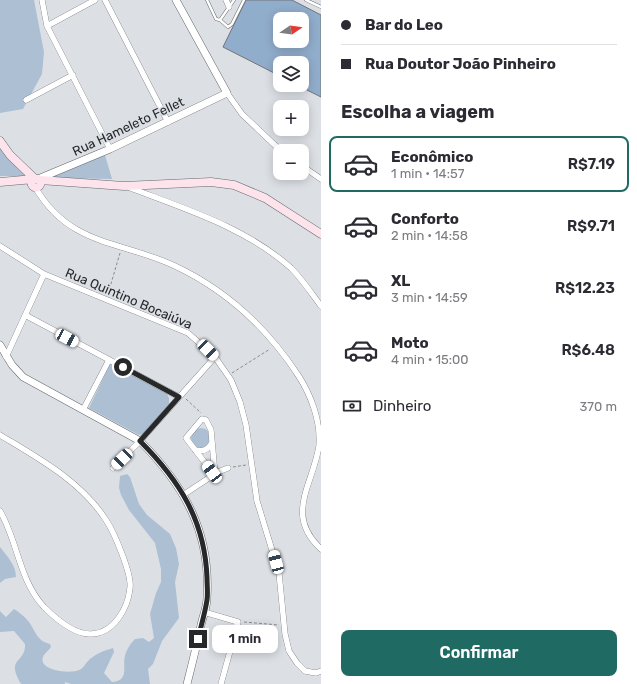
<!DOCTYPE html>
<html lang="pt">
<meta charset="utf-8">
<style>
body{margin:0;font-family:Rubik,sans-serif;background:#f2f2f3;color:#2b2b33;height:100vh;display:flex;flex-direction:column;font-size:15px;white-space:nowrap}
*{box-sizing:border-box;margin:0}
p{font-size:13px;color:#7c7c81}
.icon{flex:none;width:22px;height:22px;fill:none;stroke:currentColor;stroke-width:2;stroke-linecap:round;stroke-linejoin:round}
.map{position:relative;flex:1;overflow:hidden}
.details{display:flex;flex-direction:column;background:#fff;width:316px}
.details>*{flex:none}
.guide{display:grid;align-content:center;height:88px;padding:0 20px;background:#fff}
.needle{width:26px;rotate:77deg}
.buttons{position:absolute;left:273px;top:12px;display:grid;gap:8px}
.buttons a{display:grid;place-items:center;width:36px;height:36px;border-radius:8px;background:#fff;box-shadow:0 2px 10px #0003;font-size:20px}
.end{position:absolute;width:18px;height:18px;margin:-9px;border:5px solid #26282a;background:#fff;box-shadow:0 0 0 2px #fff}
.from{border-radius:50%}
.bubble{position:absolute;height:28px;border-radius:8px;background:#fff;box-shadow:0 2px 10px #0003;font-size:13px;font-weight:600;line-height:28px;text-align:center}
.car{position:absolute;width:12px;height:24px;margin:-12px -6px;border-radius:5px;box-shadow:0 0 3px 1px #0007;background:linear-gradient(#fff 24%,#345 0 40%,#fff 0 76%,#345 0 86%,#fff 0)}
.guide b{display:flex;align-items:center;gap:14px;height:38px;font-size:15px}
.guide b+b{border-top:1px solid #e1e1e2}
.guide i{width:10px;height:10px;background:#2b2b33}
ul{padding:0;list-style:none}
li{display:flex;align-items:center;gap:12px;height:56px;margin:0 8px 6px;padding:0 12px;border:2px solid transparent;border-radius:8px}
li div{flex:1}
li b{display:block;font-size:15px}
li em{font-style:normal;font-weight:600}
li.on{border-color:#206a64}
li>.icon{width:36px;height:36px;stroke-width:1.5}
h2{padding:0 20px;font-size:18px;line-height:48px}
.pay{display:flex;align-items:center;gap:10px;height:44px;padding:0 20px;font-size:15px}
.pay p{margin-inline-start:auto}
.button{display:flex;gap:8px;margin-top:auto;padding:8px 20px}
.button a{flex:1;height:46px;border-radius:8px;background:#206a64;color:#fff;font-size:16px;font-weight:600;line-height:46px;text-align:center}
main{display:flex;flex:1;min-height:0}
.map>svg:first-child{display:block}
.green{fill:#adbfd3}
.building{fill:#91adcc;stroke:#717478;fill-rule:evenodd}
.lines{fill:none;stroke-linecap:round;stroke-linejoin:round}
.service-casing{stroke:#65686c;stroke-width:3.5}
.minor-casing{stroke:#65686c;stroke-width:6}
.tertiary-casing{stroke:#65686c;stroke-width:8}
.secondary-casing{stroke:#65686c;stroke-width:9}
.path{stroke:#8a8d90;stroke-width:1;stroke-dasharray:3 2;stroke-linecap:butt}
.service{stroke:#fff;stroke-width:2.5}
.minor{stroke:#fff;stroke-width:5.5}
.tertiary{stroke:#fff;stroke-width:7}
.secondary{stroke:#fde3eb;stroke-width:8}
.route{stroke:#26282a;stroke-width:5}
.labels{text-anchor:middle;stroke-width:3;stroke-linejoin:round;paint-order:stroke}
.street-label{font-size:13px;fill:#26282a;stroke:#dce0e5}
</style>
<main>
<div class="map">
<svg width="321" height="684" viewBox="0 0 321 684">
<rect width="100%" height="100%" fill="#dce0e5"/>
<path class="green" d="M0 0H34L44 52 42 74 23 109 0 113Z
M0 148 26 176H0Z
M105 155 112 179 50 178V176Z
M110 364 166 392 169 398V404L143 434 139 435 89 408Z
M191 438a10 10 0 1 1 20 0a10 10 0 1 1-20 0Z
M127 474 130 477 139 504 147 515 170 534 176 548 179 564 175 582 179 618 162 641 153 664 148 669 150 684H71L65 682V684H21C5 657 26 664 25 644L14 631 0 632V611L6 617 14 609C19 612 25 617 29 622 36 632 37 641 50 644L51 647C49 650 44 654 43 657 38 671 71 674 79 670 83 669 85 664 88 661 95 654 103 651 113 648L114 652 104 673 112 682C130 681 122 665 125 656 126 650 131 643 135 639L143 638 149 642 154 638 150 614 156 593 161 582V569L155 543 129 510 121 495 119 488 120 476Z
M0 547C7 556 16 565 16 577L5 579 0 583Z"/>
<path class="building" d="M246 0H292L321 15V97L297 85H302V63H280V76L223 47ZM280 19H302V41H280Z"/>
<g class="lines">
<g class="service-casing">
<path id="service" d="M207 0 216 19 220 20 228 27 232 24 244 0
M306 0 321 7
M220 20 234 0"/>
</g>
<g class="minor-casing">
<path id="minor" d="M42 0 47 26 110 149
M105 0 168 122
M226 0 229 7
M47 26 95 0
M227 93 242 114 281 151
M26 100 73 75
M302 166 321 179
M35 187C70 247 120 240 175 266 226 290 267 328 298 375 311 395 321 421 319 446 313 485 284 515 321 549
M128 187C185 209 245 227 291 268 302 279 312 294 321 306
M0 246 44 274 188 333 215 357 231 380 240 402 246 425 257 501 279 573 285 634 289 651 297 663 305 671 316 673 321 671
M25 315 179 397
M6 357 44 274
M84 408 109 360
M0 435C38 458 81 481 106 520 114 532 132 574 130 588 128 608 114 634 90 634 74 634 55 618 44 607 19 580 18 542 0 511
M195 450C203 452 209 450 212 442
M113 468 140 441 215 357
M213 476 212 472 186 438 202 419 206 420 211 430 215 474
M183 495 218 472 228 468
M204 612 238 622 221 684"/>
</g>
<g class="tertiary-casing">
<path id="tertiary" d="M38 179 110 149 227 93 176 0
M0 345 12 365 23 377 140 441C185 486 211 533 207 598 207 607 203 616 201 625 197 645 192 664 187 684"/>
</g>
<g class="secondary-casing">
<path id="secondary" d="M0 141 10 155 35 179
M31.5 183a4.5 4.5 0 1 1 9 0a4.5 4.5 0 1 1-9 0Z
M40 180 124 186 211 182 234 185 265 198 321 234
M0 182 34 179"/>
</g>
<path class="path" d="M108 294 120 253
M232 373 270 349
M186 399 201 413
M233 467 246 465
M244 622 279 625"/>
<use href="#service" class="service"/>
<use href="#minor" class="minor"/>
<use href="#tertiary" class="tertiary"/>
<use href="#secondary" class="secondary"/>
</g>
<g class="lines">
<path class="route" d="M123 367 179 397 140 441C180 481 205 521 207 578 207 585 208 593 207 600 205 613 201 626 198 639"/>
</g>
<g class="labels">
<g class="street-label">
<text transform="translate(128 126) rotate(-25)" y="5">Rua Hameleto Fellet</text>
<text transform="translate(129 298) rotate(23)" y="5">Rua Quintino Bocaiúva</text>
</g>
</g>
</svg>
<div class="buttons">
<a><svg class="needle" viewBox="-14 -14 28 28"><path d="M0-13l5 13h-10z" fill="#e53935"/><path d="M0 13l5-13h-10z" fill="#7c7c81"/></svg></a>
<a><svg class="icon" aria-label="layers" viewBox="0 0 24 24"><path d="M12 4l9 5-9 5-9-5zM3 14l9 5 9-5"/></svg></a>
<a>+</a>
<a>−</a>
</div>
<i class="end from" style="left:123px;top:367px"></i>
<i class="end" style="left:198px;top:639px"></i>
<div class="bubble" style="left:212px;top:625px;width:66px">1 min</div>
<i class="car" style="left:67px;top:338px;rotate:118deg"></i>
<i class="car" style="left:208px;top:350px;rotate:135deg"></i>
<i class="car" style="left:122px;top:459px;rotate:226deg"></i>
<i class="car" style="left:212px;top:472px;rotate:323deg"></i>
<i class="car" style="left:276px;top:562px;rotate:345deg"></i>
</div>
<section class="details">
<div class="guide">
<b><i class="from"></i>Bar do Leo</b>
<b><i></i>Rua Doutor João Pinheiro</b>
</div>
<h2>Escolha a viagem</h2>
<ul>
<li class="on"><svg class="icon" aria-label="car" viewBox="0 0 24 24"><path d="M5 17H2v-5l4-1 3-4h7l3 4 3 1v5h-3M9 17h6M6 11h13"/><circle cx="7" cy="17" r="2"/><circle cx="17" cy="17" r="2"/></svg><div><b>Econômico</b><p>1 min · 14:57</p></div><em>R$7.19</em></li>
<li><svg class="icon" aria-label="car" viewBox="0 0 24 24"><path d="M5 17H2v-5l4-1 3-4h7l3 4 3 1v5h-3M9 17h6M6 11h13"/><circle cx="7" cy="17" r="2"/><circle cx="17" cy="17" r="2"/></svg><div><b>Conforto</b><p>2 min · 14:58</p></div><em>R$9.71</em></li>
<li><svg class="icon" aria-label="car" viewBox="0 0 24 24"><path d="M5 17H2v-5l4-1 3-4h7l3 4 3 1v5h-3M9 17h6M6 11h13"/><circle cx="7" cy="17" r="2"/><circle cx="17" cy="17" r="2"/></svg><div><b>XL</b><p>3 min · 14:59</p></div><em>R$12.23</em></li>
<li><svg class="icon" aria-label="car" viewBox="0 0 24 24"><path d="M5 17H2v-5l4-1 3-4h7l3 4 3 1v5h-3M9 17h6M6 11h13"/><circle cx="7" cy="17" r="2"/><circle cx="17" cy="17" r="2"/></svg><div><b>Moto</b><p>4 min · 15:00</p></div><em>R$6.48</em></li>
</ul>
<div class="pay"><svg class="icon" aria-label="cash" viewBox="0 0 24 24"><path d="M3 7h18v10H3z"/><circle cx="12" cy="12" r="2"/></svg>Dinheiro<p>370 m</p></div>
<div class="button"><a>Confirmar</a></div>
</section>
</main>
